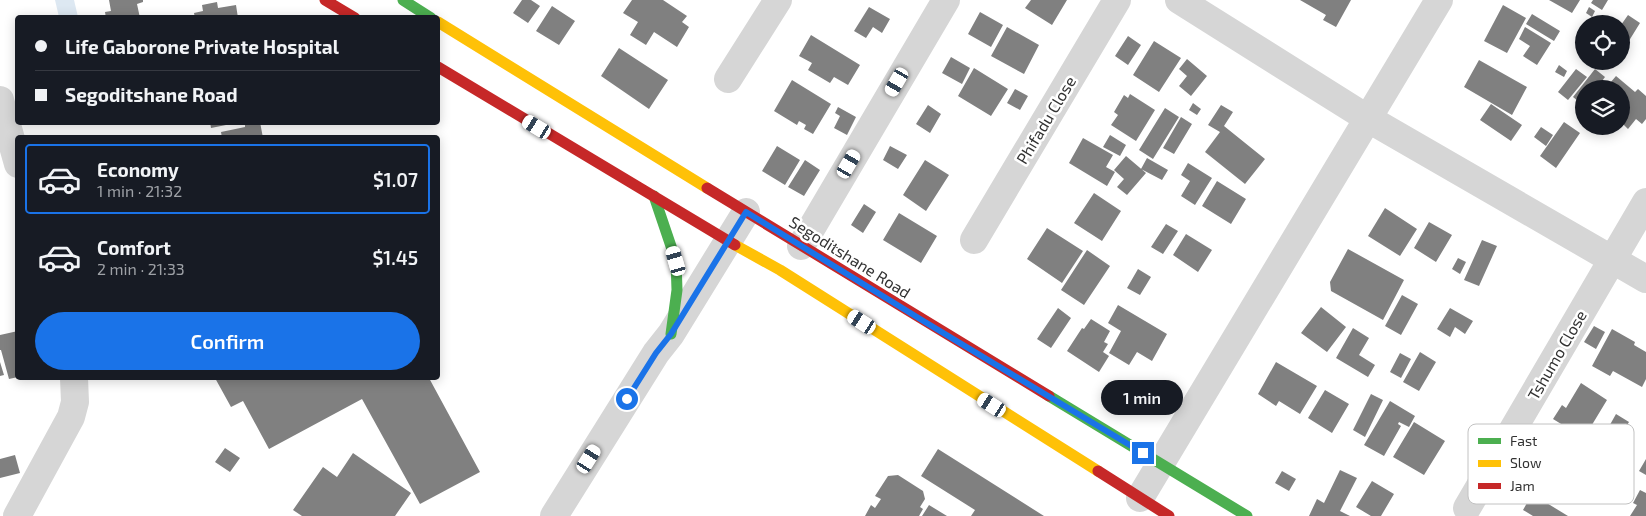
<!DOCTYPE html>
<meta charset="utf-8">
<style>
body{margin:0;font-family:"Exo 2",sans-serif;background:#20242c;color:#f1f3f6;height:100vh;display:flex;flex-direction:column;font-size:19px;white-space:nowrap}
*{box-sizing:border-box;margin:0}
p{font-size:16px;color:#9ea1a6}
.icon{flex:none;width:28px;height:28px;fill:none;stroke:currentColor;stroke-width:2;stroke-linecap:round;stroke-linejoin:round}
.map{position:relative;flex:1;overflow:hidden}
.sheet{position:absolute;left:15px;top:135px;width:425px;height:245px;display:flex;flex-direction:column;background:#171b24;border-radius:5px;box-shadow:0 2px 12px #0003}
.sheet>*{flex:none}
.guide{position:absolute;left:15px;top:15px;width:425px;height:110px;border-radius:5px;box-shadow:0 2px 12px #0003;display:grid;align-content:center;height:110px;padding:0 20px;background:#171b24}
.fabs{position:absolute;left:1575px;top:15px;display:grid;gap:10px}
.fabs a{display:grid;place-items:center;width:55px;height:55px;border-radius:50%;background:#171b24;box-shadow:0 2px 12px #0003;font-size:25px}
.end{position:absolute;width:22px;height:22px;margin:-11px;border:6px solid #1a73e8;background:#fff;box-shadow:0 0 0 2px #fff}
.from{border-radius:50%}
.bubble{position:absolute;height:35px;border-radius:18px;background:#171b24;box-shadow:0 2px 12px #0003;font-size:16px;font-weight:600;line-height:35px;text-align:center}
.car{position:absolute;width:15px;height:30px;margin:-15px -8px;border-radius:6px;box-shadow:0 0 4px 1px #0007;background:linear-gradient(#fff 24%,#345 0 40%,#fff 0 76%,#345 0 86%,#fff 0)}
.guide b{display:flex;align-items:center;gap:18px;height:48px;font-size:19px}
.guide b+b{border-top:1px solid #363941}
.guide i{width:12px;height:12px;background:#f1f3f6}
ul{padding:9px 0 0;list-style:none}
li{display:flex;align-items:center;gap:15px;height:70px;margin:0 10px 8px;padding:0 10px;border:2px solid transparent;border-radius:5px}
li div{flex:1}
li b{display:block;font-size:19px}
li em{font-style:normal;font-weight:600}
li.active{border-color:#1a73e8}
li>.icon{width:45px;height:45px;stroke-width:1.5}
.primary-button{display:flex;gap:10px;margin-top:auto;padding:10px 20px}
.primary-button a{flex:1;height:58px;border-radius:30px;background:#1a73e8;color:#fff;font-size:20px;font-weight:600;line-height:58px;text-align:center}
.map>svg:first-child{display:block}
.water{fill:#dde8f2}
.building{fill:#808080}
.lines{fill:none;stroke-linecap:round;stroke-linejoin:round}
.street{stroke:#d6d6d6;stroke-width:28}
.fast{stroke:#4caf50;stroke-width:11}
.slow{stroke:#ffc107;stroke-width:11}
.jam{stroke:#c62828;stroke-width:11}
.route{stroke:#1a73e8;stroke-width:6}
.labels{text-anchor:middle;stroke-width:5;stroke-linejoin:round;paint-order:stroke}
.street-label{font-size:16px;fill:#323232;stroke:#fff}
.key{fill:#fff;stroke:#c2c2c2;stroke-width:1}
.key-label{font-size:14px;fill:#323232}
</style>
<div class="map">
<svg width="1646" height="516" viewBox="0 0 1646 516">
<rect width="100%" height="100%" fill="#fff"/>
<path class="water" d="M55 0H74L78 17H59Z"/>
<path class="building" d="M109 0H143V2L137 4 140 18H106L105 12 111 11Z
M522 0H531L540 6 528 23 513 13Z
M632 0H663L687 16 682 22 689 27 677 47 654 32 646 45 630 35 638 22 623 13Z
M1031 0H1067L1052 25 1025 8Z
M1300 0H1351L1336 27 1323 20 1326 15Z
M1549 0H1580L1572 13Z
M1593 0H1608L1602 10 1591 3Z
M217 2 218 8 236 5 238 18H195L194 13 203 11 202 5Z
M1503 5 1526 18 1507 53 1484 41Z
M552 6 575 21 559 45 536 31Z
M869 7 890 19 882 33 873 27 866 38 854 31Z
M1589 7 1595 11 1592 17 1586 13Z
M980 12 1003 25 991 47 968 34Z
M1532 14 1560 31 1554 41 1526 24Z
M1628 15 1640 23 1627 44 1621 40V25Z
M1007 27 1039 45 1024 74 991 56Z
M1525 27 1551 43 1537 65 1523 56 1530 46 1519 39Z
M811 35 860 65 848 85 834 77 830 83 808 70 812 63 799 56Z
M1128 36 1141 45 1128 65 1115 56Z
M1154 41 1181 58 1159 92 1133 75Z
M619 48 668 80 649 109 601 76Z
M951 57 970 68 962 84 942 73Z
M1187 59 1207 76 1191 96 1179 86 1187 76 1179 69Z
M1479 60 1527 87 1512 115 1464 87Z
M1559 65 1567 71 1564 77 1555 72Z
M974 68 1008 89 991 116 958 96Z
M1576 69 1587 77 1568 100 1558 92Z
M1595 69 1605 77 1596 89H1584L1583 105 1573 97Z
M1616 76 1635 92 1638 89 1646 96V119L1642 124 1636 119 1628 129 1621 122V89H1605Z
M792 80 831 104 813 134 804 129 806 125 799 121 797 125 774 111Z
M1015 89 1028 96 1020 110 1007 103Z
M1130 94 1155 110 1136 141 1111 125 1118 115 1114 112 1124 95 1128 98Z
M1193 103 1201 109 1197 115 1189 110Z
M1491 104 1522 125 1511 141 1480 120Z
M928 105 941 114 930 133 916 124Z
M1221 105 1233 112 1224 126 1265 159 1245 184 1205 152 1220 132 1208 125Z
M838 107 856 117 847 135 834 128 840 116 835 113Z
M1165 108 1179 117 1153 159 1139 150Z
M1181 117 1192 124 1174 154 1163 148Z
M210 122H236V123L211 128Z
M245 122H260L263 138H222L221 132 245 127Z
M1564 122 1580 133 1556 168 1540 156Z
M1541 127 1553 135 1546 146 1534 137Z
M1110 135 1126 145 1120 156 1103 147Z
M1083 138 1113 155 1106 167 1115 172 1107 186 1069 163Z
M777 146 800 160 785 185 762 171Z
M890 146 907 155 898 169 883 160Z
M1126 156 1146 173 1127 195 1117 187 1124 179 1114 170Z
M1147 158 1168 170 1162 180 1141 169Z
M805 160 820 170 804 196 788 187Z
M925 160 949 175 926 211 903 195Z
M1188 163 1212 178 1195 205 1181 196 1190 181 1181 175Z
M1217 181 1246 199 1231 224 1202 206Z
M1094 193 1121 211 1102 241 1074 223Z
M864 204 876 212 863 233 851 225Z
M1385 208 1417 229 1400 256 1368 236Z
M899 213 937 236 921 263 883 240Z
M1429 222 1452 235 1436 262 1414 248Z
M1166 224 1178 231 1163 254 1151 247Z
M1047 228 1083 251 1062 283 1027 259Z
M1186 234 1212 250 1198 272 1173 255Z
M1482 240 1497 246 1479 286 1464 280Z
M1348 249 1404 280 1383 320 1331 291 1330 282Z
M1087 250 1110 266 1084 305 1061 290Z
M1458 258 1466 262 1460 274 1452 269Z
M1138 269 1151 277 1140 295 1127 288Z
M1402 295 1418 304 1401 335 1385 326Z
M1118 305 1167 334 1152 361 1137 352 1129 365 1109 353 1121 331 1108 323Z
M1321 307 1346 327 1327 352 1301 333Z
M1058 308 1071 318 1051 348 1037 339Z
M1450 308 1473 321 1465 334 1455 327 1450 337 1437 329Z
M1091 319 1110 331 1104 342 1108 344 1103 352 1109 356 1099 372 1067 351 1082 328 1084 329Z
M1594 326 1605 332 1596 349 1584 342Z
M1353 328 1369 338 1359 355 1375 365 1368 377 1336 358Z
M1612 329 1635 342 1634 345 1646 352V379L1642 387 1613 371 1610 376 1592 366Z
M18 331V377L9 379 1 350H0V335Z
M1420 352 1436 362 1419 391 1403 382Z
M1400 353 1411 359 1401 378 1390 372Z
M0 362 4 375 0 376Z
M1276 362 1317 386 1300 414 1279 401 1276 406 1258 394Z
M215 378H429L480 472 420 504 362 399 269 449 243 401 231 407Z
M1581 383 1607 400 1584 438 1553 419 1562 405 1566 408Z
M1325 390 1349 404 1332 433 1308 418Z
M1371 394 1383 400 1365 437 1353 430Z
M1390 401 1415 416 1409 427 1399 422 1398 424 1401 426 1384 456 1364 445Z
M1616 414 1629 422 1612 450 1589 436 1596 424 1607 430Z
M1414 422 1445 441 1424 475 1393 457Z
M225 448 240 458 230 472 215 462Z
M938 449 1044 516H971L975 510 921 476Z
M353 453 411 493 395 516H302L293 510 323 467 337 477Z
M15 455 20 473 0 478V459Z
M1646 459V475L1639 471Z
M1340 470 1357 478 1340 511 1350 516H1309L1317 499 1324 503Z
M1282 471 1296 479 1289 491 1275 483Z
M898 475 923 491 925 499 920 507 923 509 919 516H865L871 505 875 508 881 499 875 496 888 476Z
M1372 481 1394 494 1381 516H1371L1356 507Z
M1640 490 1646 493V516H1630L1637 505 1633 503Z
M1532 494 1568 516H1533L1523 510Z
M929 505 947 516H922Z"/>
<g class="lines">
<path class="street" d="M1179 0 1367 118 1646 279
M728 79 778 0
M0 100 18 164
M974 240 1117 0
M801 246 946 0
M1140 498 1439 0
M1467 508 1646 202
M17 516 71 417 75 402 74 378
M554 516 656 353 671 334 746 212"/>
<path class="fast" d="M403 0 431 18
M654 196 676 261 677 290 671 334
M1049 396 1247 516"/>
<path class="slow" d="M438 22 707 188
M735 245 780 270 1098 471"/>
<path class="jam" d="M325 0 355 18
M438 67 735 245
M707 188 1049 396
M1098 471 1169 516"/>
</g>
<g class="lines">
<path class="route" d="M627 399 656 353 671 334 746 212 925 322 1143 453"/>
</g>
<g class="labels">
<g class="street-label">
<text transform="translate(1046 120) rotate(-59)" y="6">Phifadu Close</text>
<text transform="translate(850 257) rotate(32)" y="6">Segoditshane Road</text>
<text transform="translate(1557 355) rotate(-60)" y="6">Tshumo Close</text>
</g>
</g>
<rect x="1468" y="424" width="166" height="80" rx="8" class="key"/>
<rect x="1478" y="438" width="23" height="6" fill="#4caf50"/>
<rect x="1478" y="460" width="23" height="7" fill="#ffc107"/>
<rect x="1478" y="483" width="23" height="6" fill="#c62828"/>
<g class="key-label">
<text x="1510" y="446">Fast</text>
<text x="1510" y="468">Slow</text>
<text x="1510" y="491">Jam</text>
</g>
</svg>
<div class="fabs">
<a><svg class="icon" aria-label="locate" viewBox="0 0 24 24"><circle cx="12" cy="12" r="6"/><path d="M12 2v4M12 18v4M2 12h4M18 12h4"/></svg></a>
<a><svg class="icon" aria-label="layers" viewBox="0 0 24 24"><path d="M12 4l9 5-9 5-9-5zM3 14l9 5 9-5"/></svg></a>
</div>
<i class="end from" style="left:627px;top:399px"></i>
<i class="end" style="left:1143px;top:453px"></i>
<div class="bubble" style="left:1101px;top:380px;width:82px">1 min</div>
<i class="car" style="left:897px;top:82px;rotate:210deg"></i>
<i class="car" style="left:537px;top:127px;rotate:301deg"></i>
<i class="car" style="left:849px;top:164px;rotate:30deg"></i>
<i class="car" style="left:676px;top:261px;rotate:344deg"></i>
<i class="car" style="left:862px;top:322px;rotate:303deg"></i>
<i class="car" style="left:992px;top:405px;rotate:302deg"></i>
<i class="car" style="left:589px;top:459px;rotate:32deg"></i>
<div class="guide">
<b><i class="from"></i>Life Gaborone Private Hospital</b>
<b><i></i>Segoditshane Road</b>
</div>
<section class="sheet">
<ul>
<li class="active"><svg class="icon" aria-label="car" viewBox="0 0 24 24"><path d="M5 17H2v-5l4-1 3-4h7l3 4 3 1v5h-3M9 17h6M6 11h13"/><circle cx="7" cy="17" r="2"/><circle cx="17" cy="17" r="2"/></svg><div><b>Economy</b><p>1 min · 21:32</p></div><em>$1.07</em></li>
<li><svg class="icon" aria-label="car" viewBox="0 0 24 24"><path d="M5 17H2v-5l4-1 3-4h7l3 4 3 1v5h-3M9 17h6M6 11h13"/><circle cx="7" cy="17" r="2"/><circle cx="17" cy="17" r="2"/></svg><div><b>Comfort</b><p>2 min · 21:33</p></div><em>$1.45</em></li>
</ul>
<div class="primary-button"><a>Confirm</a></div>
</section>
</div>
